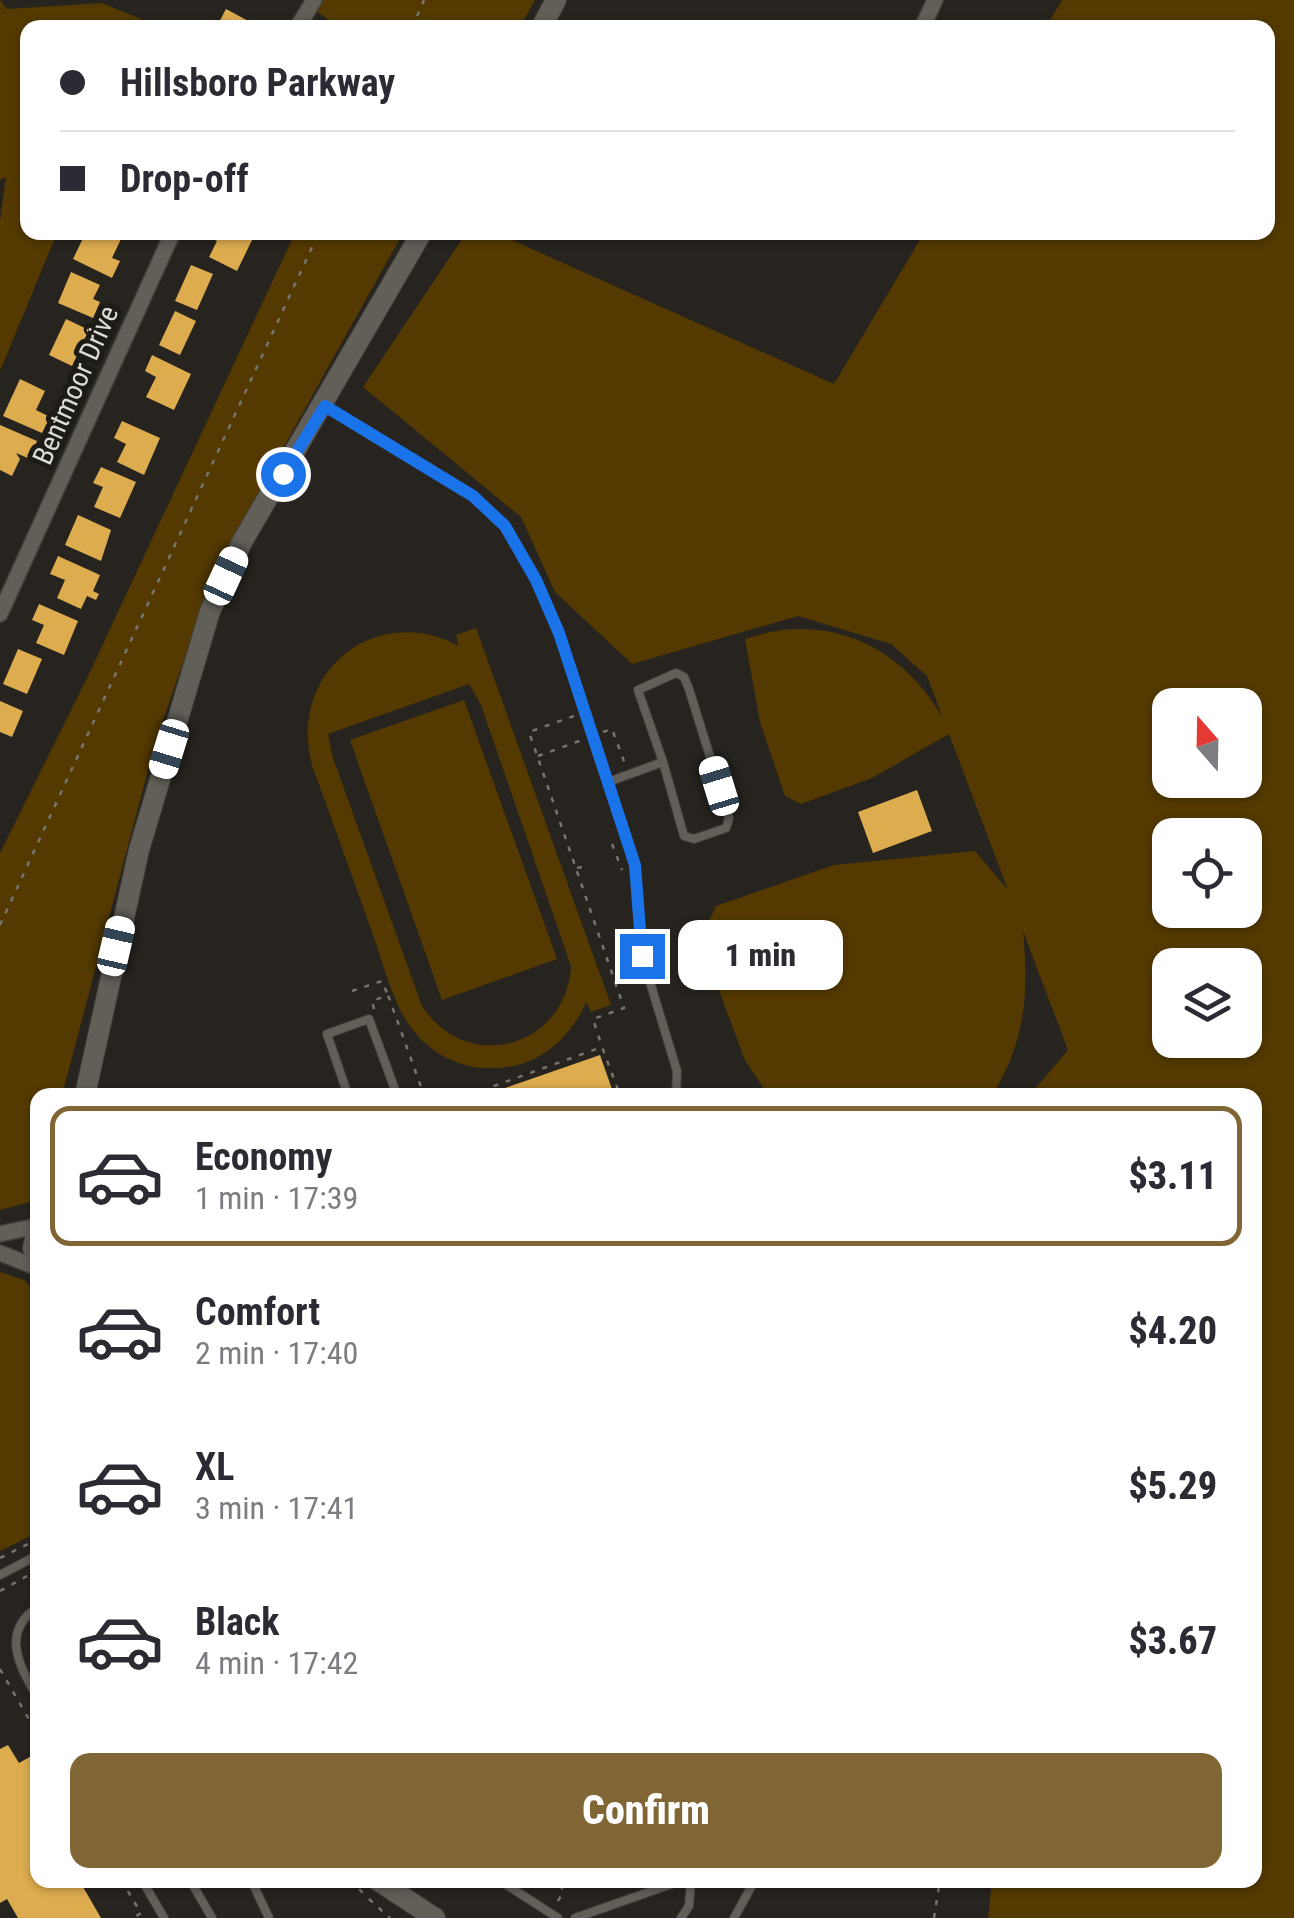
<!DOCTYPE html>
<meta charset="utf-8">
<style>
body{margin:0;font-family:"Roboto Condensed",sans-serif;background:#f7f7f7;color:#2b2b33;height:100vh;display:flex;flex-direction:column;font-size:38px;white-space:nowrap}
*{box-sizing:border-box;margin:0}
p{font-size:32px;color:#7c7c81}
.icon{flex:none;width:55px;height:55px;fill:none;stroke:currentColor;stroke-width:2;stroke-linecap:round;stroke-linejoin:round}
.map{position:relative;flex:1;overflow:hidden}
.details{position:absolute;left:30px;top:1088px;width:1232px;height:800px;display:flex;flex-direction:column;background:#fff;border-radius:20px;box-shadow:0 2px 8px #0004}
.details>*{flex:none}
.hud{position:absolute;left:20px;top:20px;width:1255px;height:220px;border-radius:20px;box-shadow:0 2px 8px #0004;display:grid;align-content:center;height:220px;padding:0 40px;background:#fff}
.needle{width:65px;rotate:340deg}
.fabs{position:absolute;left:1152px;top:688px;display:grid;gap:20px}
.fabs a{display:grid;place-items:center;width:110px;height:110px;border-radius:20px;background:#fff;box-shadow:0 2px 8px #0004;font-size:50px}
.end{position:absolute;width:45px;height:45px;margin:-22px;border:12px solid #1a73e8;background:#fff;box-shadow:0 0 0 5px #fff}
.from{border-radius:50%}
.bubble{position:absolute;height:70px;border-radius:20px;background:#fff;box-shadow:0 2px 8px #0004;font-size:32px;font-weight:800;line-height:70px;text-align:center}
.car{position:absolute;width:30px;height:60px;margin:-30px -15px;border-radius:12px;box-shadow:0 0 8px 2px #0007;background:linear-gradient(#fff 24%,#345 0 40%,#fff 0 76%,#345 0 86%,#fff 0)}
.hud b{display:flex;align-items:center;gap:35px;height:95px;font-size:38px}
.hud b+b{border-top:2px solid #e1e1e2}
.hud i{width:25px;height:25px;background:#2b2b33}
ul{padding:18px 0 0;list-style:none}
li{display:flex;align-items:center;gap:30px;height:140px;margin:0 20px 15px;padding:0 20px;border:5px solid transparent;border-radius:20px}
li div{flex:1}
li b{display:block;font-size:38px}
li em{font-style:normal;font-weight:800}
li.active{border-color:#7f6634}
li>.icon{width:90px;height:90px;stroke-width:1.5}
.primary-button{display:flex;gap:20px;margin-top:auto;padding:20px 40px}
.primary-button a{flex:1;height:115px;border-radius:20px;background:#7f6634;color:#fff;font-size:40px;font-weight:800;line-height:115px;text-align:center}
.map>svg:first-child{display:block}
.green{fill:#543a00;fill-rule:evenodd}
.building{fill:#ddac4e}
.lines{fill:none;stroke-linecap:round;stroke-linejoin:round}
.service-casing{stroke:#413e3a;stroke-width:10}
.minor-casing{stroke:#413e3a;stroke-width:18}
.tertiary-casing{stroke:#413e3a;stroke-width:22}
.path{stroke:#787571;stroke-width:2.5;stroke-dasharray:5 8;stroke-linecap:butt}
.service{stroke:#625e58;stroke-width:8}
.minor{stroke:#625e58;stroke-width:15}
.tertiary{stroke:#625e58;stroke-width:20}
.route{stroke:#1a73e8;stroke-width:12}
.labels{text-anchor:middle;stroke-width:10;stroke-linejoin:round;paint-order:stroke}
.street-label{font-size:28px;fill:#dddbd7;stroke:#1d1b15}
</style>
<div class="map">
<svg width="1294" height="1918" viewBox="0 0 1294 1918">
<rect width="100%" height="100%" fill="#27241f"/>
<path class="green" d="M0 0 7 9 102 3 160 27 28 28V232L57 233 0 371V220L6 177 0 180Z
M323 0H535L519 28 339 27 316 11Z
M1062 0H1294V1918H988L992 1880H1255V1095H1030L1068 1050 1023 931C1029 991 1026 1041 992 1095H768L745 1060 700 940 716 906 834 865 975 851 1008 890 949 734 872 778 801 804 785 796 760 722 745 639C827 610 902 646 943 718L927 676 891 644 798 616 632 664 555 592 521 517 363 387 466 233H496L834 384 924 233 1268 232V28L1046 27ZM1170 705H1245V780H1170ZM1170 835H1245V910H1170ZM1170 965H1245V1040H1170Z
M295 233H403L216 568 156 740 62 1095H38L34 1201 0 1210V853L89 674Z
M476 628 611 1005 591 1012 586 1002C572 1035 545 1061 508 1067 472 1073 435 1059 413 1030 393 1005 385 968 374 938 354 881 333 823 312 765 288 673 374 601 459 646L456 635ZM469 684 481 705 571 966C566 1048 467 1075 422 1006L333 758 328 734Z
M464 700 557 959 442 1000 350 740Z
M0 1272 24 1280 38 1295 37 1533 0 1551Z"/>
<path class="building" d="M226 9 252 23 250 28H216Z
M86 232H106L121 239 112 258 120 261 112 278 73 259Z
M210 232H242L253 238 237 271 209 257 217 241 208 237Z
M191 265 213 274 197 310 175 301Z
M71 272 100 285 93 299 100 302 93 318 58 303Z
M175 311 196 321 180 355 159 345Z
M66 319 89 330 72 366 49 355Z
M152 355 191 374 174 410 146 397 156 377 145 371Z
M20 379 45 391 36 410 50 417 42 433 3 416Z
M122 421 160 438 144 475 117 462 126 444 114 438Z
M0 425 37 441 30 459 16 453 20 459 12 476 0 470Z
M101 467 136 482 120 518 94 507 103 487 93 483Z
M78 515 111 530 101 561 65 545Z
M58 556 100 575 93 591 99 594 96 600 87 596 81 609 57 598 65 580 50 574Z
M39 604 78 621 64 655 36 643 44 625 32 620Z
M18 649 42 659 27 694 3 684Z
M0 701 23 711 12 737 0 732Z
M917 790 932 831 873 853 858 812Z
M600 1055 614 1095H488V1094Z
M8 1745 19 1763 35 1754 38 1758V1880H79L101 1918H18L7 1899 0 1903V1749Z"/>
<g class="lines">
<g class="service-casing">
<path id="service" d="M325 406 473 497 505 526 537 580 559 633 635 865 642 956 677 1071 676 1095
M608 782 663 762 638 690 676 673 684 677 689 689 729 818 726 828 694 839 684 836 663 762
M348 1095 327 1034 369 1019 397 1095
M0 1575 38 1555
M38 1607C0 1632 19 1666 38 1698
M142 1880 164 1918
M190 1880 212 1918
M251 1880 269 1918
M499 1880 558 1918
M575 1918 683 1880
M681 1918 689 1906 691 1880
M734 1918 755 1880"/>
</g>
<g class="minor-casing">
<path id="minor" d="M297 28 314 0
M922 28 935 0
M0 614 173 232
M0 1234 37 1226
M0 1253 38 1268"/>
</g>
<g class="tertiary-casing">
<path id="tertiary" d="M541 28 556 0
M85 1095 139 850 210 611 242 542 422 232
M38 1225 33 1248 38 1263
M377 1880 435 1918"/>
</g>
<path class="path" d="M412 28 424 0
M574 716 529 732 624 1008 593 1019 602 1047
M603 732 612 729 625 764
M538 756 582 740
M612 844 622 870
M577 868 582 867 580 862
M0 925 319 232
M352 991 382 981 387 993
M374 1009 372 1001 388 995 424 1095
M469 1095 602 1047 620 1095
M0 1558 38 1539
M0 1591 29 1575
M0 1669 38 1735
M121 1880 141 1913 133 1918
M350 1880 363 1893
M369 1899 390 1918
M558 1901 563 1892 559 1880
M934 1918 940 1880"/>
<use href="#service" class="service"/>
<use href="#minor" class="minor"/>
<use href="#tertiary" class="tertiary"/>
</g>
<g class="lines">
<path class="route" d="M283 474 325 406 473 496 505 526 536 580 559 633 635 865 642 956"/>
</g>
<g class="labels">
<g class="street-label">
<text transform="translate(75 385) rotate(-66)" y="10">Bentmoor Drive</text>
</g>
</g>
</svg>
<div class="fabs">
<a><svg class="needle" viewBox="-14 -14 28 28"><path d="M0-13l5 13h-10z" fill="#e53935"/><path d="M0 13l5-13h-10z" fill="#7c7c81"/></svg></a>
<a><svg class="icon" aria-label="locate" viewBox="0 0 24 24"><circle cx="12" cy="12" r="6"/><path d="M12 2v4M12 18v4M2 12h4M18 12h4"/></svg></a>
<a><svg class="icon" aria-label="layers" viewBox="0 0 24 24"><path d="M12 4l9 5-9 5-9-5zM3 14l9 5 9-5"/></svg></a>
</div>
<i class="end from" style="left:283px;top:474px"></i>
<i class="end" style="left:642px;top:956px"></i>
<div class="bubble" style="left:678px;top:920px;width:165px">1 min</div>
<i class="car" style="left:226px;top:576px;rotate:25deg"></i>
<i class="car" style="left:169px;top:749px;rotate:197deg"></i>
<i class="car" style="left:719px;top:786px;rotate:343deg"></i>
<i class="car" style="left:116px;top:946px;rotate:13deg"></i>
<div class="hud">
<b><i class="from"></i>Hillsboro Parkway</b>
<b><i></i>Drop-off</b>
</div>
<section class="details">
<ul>
<li class="active"><svg class="icon" aria-label="car" viewBox="0 0 24 24"><path d="M5 17H2v-5l4-1 3-4h7l3 4 3 1v5h-3M9 17h6M6 11h13"/><circle cx="7" cy="17" r="2"/><circle cx="17" cy="17" r="2"/></svg><div><b>Economy</b><p>1 min · 17:39</p></div><em>$3.11</em></li>
<li><svg class="icon" aria-label="car" viewBox="0 0 24 24"><path d="M5 17H2v-5l4-1 3-4h7l3 4 3 1v5h-3M9 17h6M6 11h13"/><circle cx="7" cy="17" r="2"/><circle cx="17" cy="17" r="2"/></svg><div><b>Comfort</b><p>2 min · 17:40</p></div><em>$4.20</em></li>
<li><svg class="icon" aria-label="car" viewBox="0 0 24 24"><path d="M5 17H2v-5l4-1 3-4h7l3 4 3 1v5h-3M9 17h6M6 11h13"/><circle cx="7" cy="17" r="2"/><circle cx="17" cy="17" r="2"/></svg><div><b>XL</b><p>3 min · 17:41</p></div><em>$5.29</em></li>
<li><svg class="icon" aria-label="car" viewBox="0 0 24 24"><path d="M5 17H2v-5l4-1 3-4h7l3 4 3 1v5h-3M9 17h6M6 11h13"/><circle cx="7" cy="17" r="2"/><circle cx="17" cy="17" r="2"/></svg><div><b>Black</b><p>4 min · 17:42</p></div><em>$3.67</em></li>
</ul>
<div class="primary-button"><a>Confirm</a></div>
</section>
</div>
